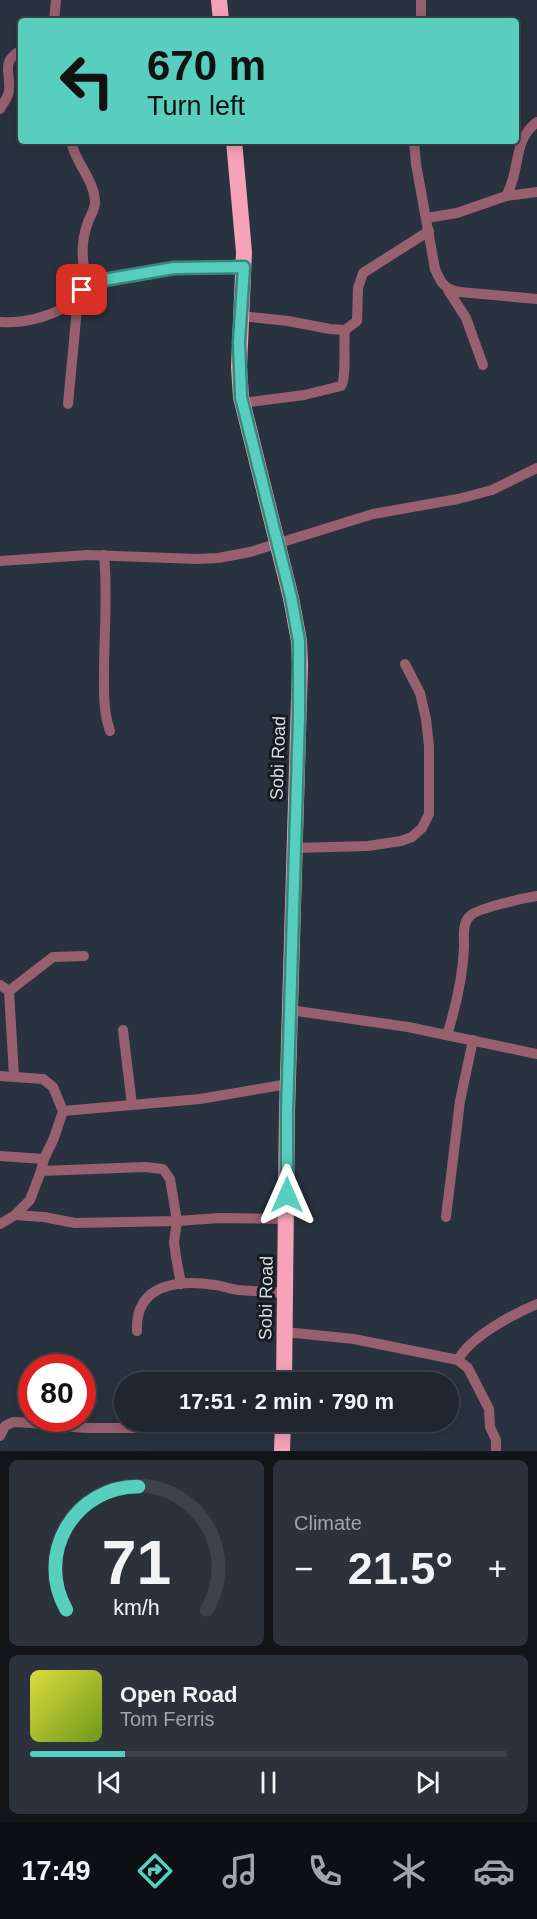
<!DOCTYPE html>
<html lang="en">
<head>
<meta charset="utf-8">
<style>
  :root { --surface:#1f262f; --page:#2c323b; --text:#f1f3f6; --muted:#a1a5aa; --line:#3c434b; --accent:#58cebf }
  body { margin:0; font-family:Arial,sans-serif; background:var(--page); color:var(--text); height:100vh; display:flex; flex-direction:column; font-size:22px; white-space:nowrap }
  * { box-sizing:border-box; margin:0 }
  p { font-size:20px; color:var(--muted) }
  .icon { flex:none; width:33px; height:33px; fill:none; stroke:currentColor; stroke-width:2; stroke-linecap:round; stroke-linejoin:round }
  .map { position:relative; height:1451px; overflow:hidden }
  .details { display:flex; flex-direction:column; gap:9px; padding:9px; background:#11151a; flex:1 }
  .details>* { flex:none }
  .hud { position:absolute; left:18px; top:18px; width:501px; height:126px; border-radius:6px; box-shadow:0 3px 15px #0003,0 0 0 2px var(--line); background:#58cebf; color:#111; overflow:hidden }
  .speed { position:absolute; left:18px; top:1354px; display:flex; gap:12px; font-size:30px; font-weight:700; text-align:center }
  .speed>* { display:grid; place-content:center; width:78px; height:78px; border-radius:50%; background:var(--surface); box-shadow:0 3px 15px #0003,0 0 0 2px var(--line); line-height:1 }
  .speed .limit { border:9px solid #d22; background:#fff; color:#111 }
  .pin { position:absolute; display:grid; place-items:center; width:51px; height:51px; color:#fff; margin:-26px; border-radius:12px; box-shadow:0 3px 9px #0006 }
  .me { position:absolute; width:66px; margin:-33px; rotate:0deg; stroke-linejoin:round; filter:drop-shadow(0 0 4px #0008) }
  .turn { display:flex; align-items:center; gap:21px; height:126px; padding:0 30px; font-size:27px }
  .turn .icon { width:78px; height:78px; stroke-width:2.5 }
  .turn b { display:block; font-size:42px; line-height:51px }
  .big { font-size:45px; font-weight:700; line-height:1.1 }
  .details .card { flex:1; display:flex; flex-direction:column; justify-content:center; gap:9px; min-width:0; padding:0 21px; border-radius:9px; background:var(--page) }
  .details .dial { align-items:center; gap:0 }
  .dial svg { height:156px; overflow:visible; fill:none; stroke:var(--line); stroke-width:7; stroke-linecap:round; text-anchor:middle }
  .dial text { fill:var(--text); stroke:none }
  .song { display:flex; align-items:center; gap:18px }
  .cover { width:72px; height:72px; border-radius:9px; background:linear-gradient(135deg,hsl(60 70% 55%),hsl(80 70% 35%)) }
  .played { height:6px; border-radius:3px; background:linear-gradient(90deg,var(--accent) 20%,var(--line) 20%) }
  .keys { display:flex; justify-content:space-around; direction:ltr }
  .heat { display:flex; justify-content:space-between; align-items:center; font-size:33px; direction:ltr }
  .details .tiles { flex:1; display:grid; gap:9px; grid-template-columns:1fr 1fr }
  .card:last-child { grid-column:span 2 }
  .trip { position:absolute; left:114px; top:1372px; width:345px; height:60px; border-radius:30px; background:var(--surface); box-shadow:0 3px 15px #0003,0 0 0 2px var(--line); font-weight:700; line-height:60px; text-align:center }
  .menu { display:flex; height:96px; justify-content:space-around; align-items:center; background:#0c0f13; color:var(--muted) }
  .menu .icon { width:42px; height:42px }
  .menu .on { color:var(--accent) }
  .menu b { font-size:27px; color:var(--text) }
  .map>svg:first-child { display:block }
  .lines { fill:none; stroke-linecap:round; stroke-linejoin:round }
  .minor { stroke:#98606e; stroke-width:10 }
  .trunk { stroke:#f6a2b8; stroke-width:16 }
  .route-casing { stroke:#39867c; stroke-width:15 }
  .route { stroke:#58cebf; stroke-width:10 }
  .labels { text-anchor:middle; stroke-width:6; stroke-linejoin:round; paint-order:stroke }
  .street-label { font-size:18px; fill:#d5dce4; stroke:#161b20 }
</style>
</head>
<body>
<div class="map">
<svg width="537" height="1451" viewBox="0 0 537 1451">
  <rect width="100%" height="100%" fill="#29333f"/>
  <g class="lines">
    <g class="minor">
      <polyline points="54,21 56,0"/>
      <polyline points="421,21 421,0"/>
      <path d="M 0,109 C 3,103 8,98 9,91 C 11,71 0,63 21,50"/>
      <path d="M 414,141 L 416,164 L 435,269 C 441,283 444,289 460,292 L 537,299"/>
      <path d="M 72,145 C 77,164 93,179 95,200 C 96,208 91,214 88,222 C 80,244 81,264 89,285"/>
      <polyline points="506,196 537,192"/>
      <path d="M 427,218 L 457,213 L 506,196 C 521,171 512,140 537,122"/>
      <polyline points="448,290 466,318 483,365"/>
      <polyline points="241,316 288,321 330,329 345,330"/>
      <path d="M 0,322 C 25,324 59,315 78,298"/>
      <path d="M 242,403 L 304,395 L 341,386 C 347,378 343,343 345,330 L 357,321 L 358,288 L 363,273 L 429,231"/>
      <path d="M 68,404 L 78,298 C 94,264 210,270 244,267"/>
      <path d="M 104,555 C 108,594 104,633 104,671 C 104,692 103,711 110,731"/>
      <polyline points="0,561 88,555 197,559 218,558 250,552 373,514 458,499 492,490 537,468"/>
      <polyline points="295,848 368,846 401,841 412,837 422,828 429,814 429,746 426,719 420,693 405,664"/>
      <polyline points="0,985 9,991 14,1076"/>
      <polyline points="9,991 53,957 84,956"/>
      <polyline points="290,1010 408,1027 537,1054"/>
      <polyline points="123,1030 132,1105"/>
      <path d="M 447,1035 C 456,1006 463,978 464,947 C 464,938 462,923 470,916 C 477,908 525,898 537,896"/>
      <polyline points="0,1076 43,1079 53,1087 63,1111 54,1138 44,1159 41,1171 30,1200 15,1215 0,1224"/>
      <polyline points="63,1111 200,1099 288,1084"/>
      <polyline points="0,1156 44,1159"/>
      <polyline points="41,1171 145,1167 163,1169 170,1179 177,1221 174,1242 176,1257 181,1284"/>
      <polyline points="15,1215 44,1217 75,1223 177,1221 220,1218 286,1219"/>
      <polyline points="446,1217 460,1101 473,1040"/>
      <path d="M 137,1331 C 135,1284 178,1279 215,1285 C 223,1286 230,1289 238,1290 C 254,1291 269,1292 285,1293"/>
      <polyline points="285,1332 354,1339 458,1360 468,1368 489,1409 490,1427 496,1440 496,1451"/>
      <path d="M 458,1360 C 470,1337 513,1314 537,1304"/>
      <path d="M 0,1436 L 5,1426 L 13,1422 C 41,1423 68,1428 95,1428 C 158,1429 220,1424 283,1425"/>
    </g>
    <g class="trunk">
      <polyline points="219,0 221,21"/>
      <polyline points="234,141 244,252 239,367 241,397 291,598 299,641 300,665 287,1112 284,1383"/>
      <polyline points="282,1451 283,1422"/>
    </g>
  </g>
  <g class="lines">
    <defs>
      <polyline id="route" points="82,290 89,285 104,280 174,268 244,267 239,342 241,397 291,597 299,641 299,716 287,1112 287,1195"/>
    </defs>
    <use href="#route" class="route-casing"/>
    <use href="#route" class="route"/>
  </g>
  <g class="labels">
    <g class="street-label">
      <text transform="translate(278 758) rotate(-88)" y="6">Sobi Road</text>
      <text transform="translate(266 1298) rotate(-89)" y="6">Sobi Road</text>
    </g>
  </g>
</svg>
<div class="speed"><div class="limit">80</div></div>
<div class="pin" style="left:82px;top:290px;background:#d93025"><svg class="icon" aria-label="arrive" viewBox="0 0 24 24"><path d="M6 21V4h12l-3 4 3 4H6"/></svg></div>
<svg class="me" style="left:287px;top:1195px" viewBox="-20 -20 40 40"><path d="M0-17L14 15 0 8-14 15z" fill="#58cebf" stroke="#fff" stroke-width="4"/></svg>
<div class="trip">17:51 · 2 min · 790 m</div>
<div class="hud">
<div class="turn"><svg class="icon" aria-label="left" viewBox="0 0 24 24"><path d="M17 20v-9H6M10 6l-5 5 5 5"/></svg><div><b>670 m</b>Turn left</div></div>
</div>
</div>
<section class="details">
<div class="tiles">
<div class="card dial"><svg viewBox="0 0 100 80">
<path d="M14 69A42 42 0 1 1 86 69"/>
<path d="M14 69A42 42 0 0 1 51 6" stroke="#58cebf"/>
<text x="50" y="56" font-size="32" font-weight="700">71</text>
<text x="50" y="72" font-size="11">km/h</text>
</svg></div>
<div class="card"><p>Climate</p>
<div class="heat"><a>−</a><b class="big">21.5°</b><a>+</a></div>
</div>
<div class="card">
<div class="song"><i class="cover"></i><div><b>Open Road</b><p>Tom Ferris</p></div></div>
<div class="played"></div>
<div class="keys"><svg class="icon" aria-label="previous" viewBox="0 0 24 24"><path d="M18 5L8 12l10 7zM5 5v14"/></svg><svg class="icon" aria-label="pause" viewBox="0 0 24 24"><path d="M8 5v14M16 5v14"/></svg><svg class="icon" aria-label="next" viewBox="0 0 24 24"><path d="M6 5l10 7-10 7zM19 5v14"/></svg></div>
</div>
</div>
</section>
<nav class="menu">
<b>17:49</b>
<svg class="icon on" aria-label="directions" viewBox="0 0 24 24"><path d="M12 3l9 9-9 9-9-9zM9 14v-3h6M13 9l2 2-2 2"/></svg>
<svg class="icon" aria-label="music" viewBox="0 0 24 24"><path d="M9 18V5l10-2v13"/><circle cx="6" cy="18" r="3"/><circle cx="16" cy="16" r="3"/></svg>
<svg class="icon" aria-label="phone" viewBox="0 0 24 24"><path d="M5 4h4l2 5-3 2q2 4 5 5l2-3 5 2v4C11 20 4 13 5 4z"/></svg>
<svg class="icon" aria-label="climate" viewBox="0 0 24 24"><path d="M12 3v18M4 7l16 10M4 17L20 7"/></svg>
<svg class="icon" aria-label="car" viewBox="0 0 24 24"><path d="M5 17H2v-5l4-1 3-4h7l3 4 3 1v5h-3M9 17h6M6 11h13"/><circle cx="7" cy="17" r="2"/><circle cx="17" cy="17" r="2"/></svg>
</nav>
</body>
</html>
